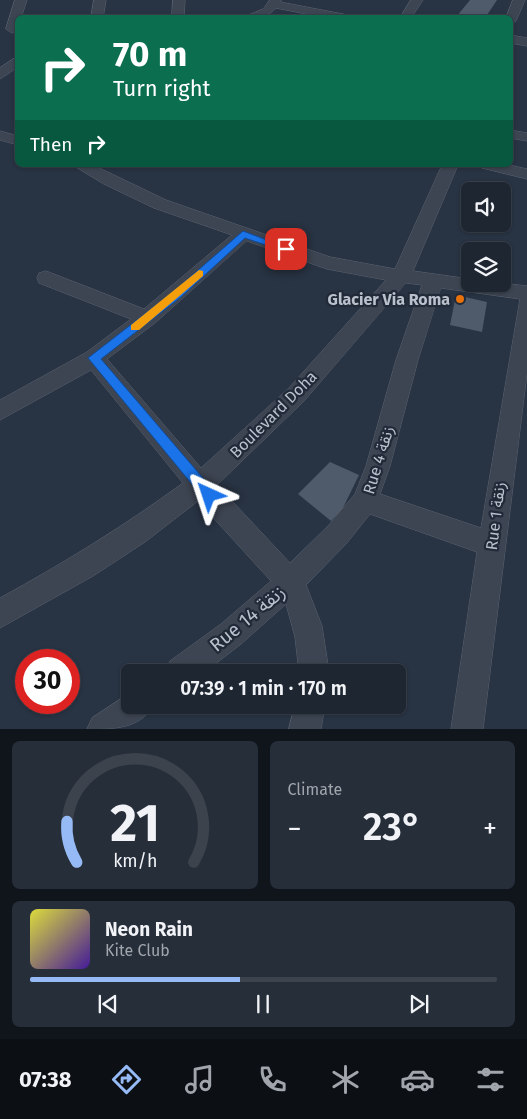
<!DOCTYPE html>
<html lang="en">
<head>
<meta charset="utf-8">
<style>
  :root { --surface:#1e2632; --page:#262e3a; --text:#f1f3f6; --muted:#a1a5ac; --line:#3c434d; --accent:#96baf5 }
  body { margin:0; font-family:"Fira Sans","Noto Sans Arabic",sans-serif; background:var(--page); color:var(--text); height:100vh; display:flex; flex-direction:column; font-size:19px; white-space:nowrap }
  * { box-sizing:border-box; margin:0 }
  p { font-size:16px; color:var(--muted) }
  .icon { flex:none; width:28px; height:28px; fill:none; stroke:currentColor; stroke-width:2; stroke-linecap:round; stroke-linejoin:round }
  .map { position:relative; height:729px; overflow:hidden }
  .drawer { display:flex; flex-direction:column; gap:12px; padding:12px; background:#10151c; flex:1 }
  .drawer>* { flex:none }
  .hud { position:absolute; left:15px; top:15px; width:498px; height:152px; border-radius:8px; box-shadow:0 1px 4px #0004,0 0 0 1px var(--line); background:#0b6e4f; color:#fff; overflow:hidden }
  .buttons { position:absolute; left:461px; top:182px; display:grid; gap:10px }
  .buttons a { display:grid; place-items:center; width:50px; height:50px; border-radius:8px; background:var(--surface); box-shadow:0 1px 4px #0004,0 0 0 1px var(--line); font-size:25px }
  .speed { position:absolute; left:15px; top:649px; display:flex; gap:10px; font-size:25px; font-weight:700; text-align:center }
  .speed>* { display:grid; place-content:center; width:65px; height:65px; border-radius:50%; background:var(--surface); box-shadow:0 1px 4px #0004,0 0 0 1px var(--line); line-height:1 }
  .speed .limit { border:8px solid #d22; background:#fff; color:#111 }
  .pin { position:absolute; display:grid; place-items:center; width:42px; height:42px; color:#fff; margin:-21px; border-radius:10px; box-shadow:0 2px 8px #0006 }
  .me { position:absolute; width:55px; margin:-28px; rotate:318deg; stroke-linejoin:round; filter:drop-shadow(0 0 4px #0008) }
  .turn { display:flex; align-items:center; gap:18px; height:105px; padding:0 15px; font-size:22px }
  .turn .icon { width:65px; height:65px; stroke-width:2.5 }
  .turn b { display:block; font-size:35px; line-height:42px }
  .then { display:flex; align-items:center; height:48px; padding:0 15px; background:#0003; gap:10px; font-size:19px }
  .big { font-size:38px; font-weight:600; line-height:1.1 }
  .drawer .tile { flex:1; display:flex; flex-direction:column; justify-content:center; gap:8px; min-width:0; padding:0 18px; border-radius:8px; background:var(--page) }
  .drawer .dial { align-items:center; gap:0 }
  .dial svg { height:130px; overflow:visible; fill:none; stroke:var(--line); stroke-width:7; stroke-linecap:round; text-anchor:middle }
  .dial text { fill:var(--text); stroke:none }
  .song { display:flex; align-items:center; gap:15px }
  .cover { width:60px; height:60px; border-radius:8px; background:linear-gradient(135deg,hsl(60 70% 55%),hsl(260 70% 35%)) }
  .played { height:5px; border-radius:2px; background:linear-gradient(90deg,var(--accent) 45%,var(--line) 45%) }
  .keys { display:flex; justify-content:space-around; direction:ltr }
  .heat { display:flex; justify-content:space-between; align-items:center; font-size:28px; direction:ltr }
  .drawer .tiles { flex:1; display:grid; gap:12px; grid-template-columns:1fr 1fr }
  .tile:last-child { grid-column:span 2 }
  .trip { position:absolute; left:121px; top:664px; width:285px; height:50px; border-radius:8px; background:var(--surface); box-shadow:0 1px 4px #0004,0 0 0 1px var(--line); font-weight:600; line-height:50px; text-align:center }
  .tabs { display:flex; height:80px; justify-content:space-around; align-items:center; background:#0c0f14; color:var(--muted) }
  .tabs .icon { width:35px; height:35px }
  .tabs .on { color:var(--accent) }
  .tabs b { font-size:22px; color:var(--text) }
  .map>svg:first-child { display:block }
  .building { fill:#4f5a6b }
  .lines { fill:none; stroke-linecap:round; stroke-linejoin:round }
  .minor-casing { stroke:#5b6370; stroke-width:1 }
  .minor { fill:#3d4552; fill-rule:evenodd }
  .route { fill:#1a73e8; stroke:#114b97 }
  .slow { fill:#f59e0b }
  .food-dot { fill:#e8710a; stroke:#212a38; stroke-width:2 }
  .labels { text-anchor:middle; stroke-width:4.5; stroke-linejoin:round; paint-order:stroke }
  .poi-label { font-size:16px; font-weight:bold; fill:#bac1cc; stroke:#212a38; text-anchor:end }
  .street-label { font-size:16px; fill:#bac1cc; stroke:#212a38 }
  .near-street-label { font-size:19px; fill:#bac1cc; stroke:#212a38 }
</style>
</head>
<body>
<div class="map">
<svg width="527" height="729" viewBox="0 0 527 729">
  <rect width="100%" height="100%" fill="#283343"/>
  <g class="building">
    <polygon points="470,0 497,0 485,18 457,16"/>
    <polygon points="456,295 487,302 482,332 450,325"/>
    <polygon points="330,462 359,475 342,510 331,521 298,494"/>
  </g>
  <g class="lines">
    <defs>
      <g id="minor">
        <polygon points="15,0 27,0 21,18 18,18 18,30 12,33 6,29"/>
        <polygon points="94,0 106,0 103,18 91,18"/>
        <polygon points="173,0 185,0 184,18 172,18"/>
        <path d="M 270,0 L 282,0 L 280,2 L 348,15 L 353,18 L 327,18 L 276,8 C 267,19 254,18 241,18 L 263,9 Z"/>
        <polygon points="411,0 423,0 411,18 400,18"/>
        <polygon points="513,0 525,0 516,21 510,24 510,18 506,18"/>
        <polygon points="510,35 527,38 527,46 510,43"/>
        <polygon points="18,56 18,67 0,79 0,68"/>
        <polygon points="510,130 527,133 527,141 510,138"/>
        <polygon points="0,131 18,136 18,145 0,140"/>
        <path d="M 73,165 L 93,165 L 166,200 L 330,257 L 395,269 L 442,165 L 458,165 L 413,271 L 470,279 L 470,284 L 502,283 L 527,286 L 527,373 L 483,729 L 451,729 L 477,552 L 370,514 L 346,544 L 306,585 L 322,626 L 329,672 L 299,672 L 295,637 L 286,604 L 241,644 L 205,672 L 166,672 L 170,661 L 221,624 L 271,581 L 198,501 L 145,542 L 93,576 L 0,628 L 0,598 C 64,563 124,526 183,483 L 91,370 L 0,420 L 0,400 L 87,352 L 131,319 L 39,283 L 37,278 L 39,273 L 46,271 L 144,309 L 232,235 L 154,208 L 104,184 ZM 247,241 L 327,269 L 386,280 L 288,389 L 201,468 L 107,359 L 155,323 ZM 406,283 L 422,285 L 396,360 L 366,466 L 355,494 L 328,526 L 290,563 L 217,485 L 304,401 ZM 441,288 L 520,299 L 481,528 L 380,494 L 390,466 L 418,360 Z"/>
        <polygon points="480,165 509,165 527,169 527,179 482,168"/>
        <path d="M 130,693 L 130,705 L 153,705 C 141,729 114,729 87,729 L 92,718 Z"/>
        <polygon points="295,705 325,705 321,729 289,729"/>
      </g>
    </defs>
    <use href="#minor" class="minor-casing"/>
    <use href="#minor" class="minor"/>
  </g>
  <polygon class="route" points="243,231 291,249 286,252 245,238 181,297 101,359 214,491 216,495 214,500 209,501 205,500 88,358 173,292"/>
  <polygon class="slow" points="199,270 203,271 203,276 139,330 131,330 131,325"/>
  <circle class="food-dot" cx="460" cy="299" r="5"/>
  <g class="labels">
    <g class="poi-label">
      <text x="450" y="305">Glacier Via Roma</text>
    </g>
    <g class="street-label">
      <text transform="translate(273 414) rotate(-45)" y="6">Boulevard Doha</text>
      <text transform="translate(378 460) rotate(-73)" y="6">Rue 4 زنقة</text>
      <text transform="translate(495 516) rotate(-83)" y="6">Rue 1 زنقة</text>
    </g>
    <g class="near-street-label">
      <text transform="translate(247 618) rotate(-40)" y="7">Rue 14 زنقة</text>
    </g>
  </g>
</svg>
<div class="buttons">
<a><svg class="icon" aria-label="sound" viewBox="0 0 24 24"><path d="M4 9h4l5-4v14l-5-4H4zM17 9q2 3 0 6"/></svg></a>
<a><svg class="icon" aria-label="layers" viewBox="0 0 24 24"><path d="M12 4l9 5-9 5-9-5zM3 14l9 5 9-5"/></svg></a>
</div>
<div class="speed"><div class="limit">30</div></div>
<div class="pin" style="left:286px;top:249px;background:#d93025"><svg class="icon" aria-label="arrive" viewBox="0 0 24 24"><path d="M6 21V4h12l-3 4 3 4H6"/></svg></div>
<svg class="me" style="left:209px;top:495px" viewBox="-20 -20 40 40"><path d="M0-17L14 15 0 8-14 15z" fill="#1a73e8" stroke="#fff" stroke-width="4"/></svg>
<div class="trip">07:39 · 1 min · 170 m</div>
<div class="hud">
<div class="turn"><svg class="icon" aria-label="right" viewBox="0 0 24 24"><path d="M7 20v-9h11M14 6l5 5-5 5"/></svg><div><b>70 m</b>Turn right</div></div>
<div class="then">Then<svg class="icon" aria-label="right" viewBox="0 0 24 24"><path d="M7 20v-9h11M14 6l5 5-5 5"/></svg></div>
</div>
</div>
<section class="drawer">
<div class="tiles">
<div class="tile dial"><svg viewBox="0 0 100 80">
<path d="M14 69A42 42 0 1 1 86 69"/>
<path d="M14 69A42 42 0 0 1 8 44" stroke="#96baf5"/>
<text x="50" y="56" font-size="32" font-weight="700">21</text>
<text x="50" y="72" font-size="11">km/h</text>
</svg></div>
<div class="tile"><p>Climate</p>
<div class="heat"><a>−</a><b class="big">23°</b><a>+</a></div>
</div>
<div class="tile">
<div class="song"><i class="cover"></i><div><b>Neon Rain</b><p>Kite Club</p></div></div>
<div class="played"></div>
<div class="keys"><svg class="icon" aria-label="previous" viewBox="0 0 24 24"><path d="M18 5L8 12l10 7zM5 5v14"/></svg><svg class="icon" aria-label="pause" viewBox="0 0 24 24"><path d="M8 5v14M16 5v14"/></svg><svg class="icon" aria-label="next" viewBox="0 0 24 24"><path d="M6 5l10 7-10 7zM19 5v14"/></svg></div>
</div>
</div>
</section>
<nav class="tabs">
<b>07:38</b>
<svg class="icon on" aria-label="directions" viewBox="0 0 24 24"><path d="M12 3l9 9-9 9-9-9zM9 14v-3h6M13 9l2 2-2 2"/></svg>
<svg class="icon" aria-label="music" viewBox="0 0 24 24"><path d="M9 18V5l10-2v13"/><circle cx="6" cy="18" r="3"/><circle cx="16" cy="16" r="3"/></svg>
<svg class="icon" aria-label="phone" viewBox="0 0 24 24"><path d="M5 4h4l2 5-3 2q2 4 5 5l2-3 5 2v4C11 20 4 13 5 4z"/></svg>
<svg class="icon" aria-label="climate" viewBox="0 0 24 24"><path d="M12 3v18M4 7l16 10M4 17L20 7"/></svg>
<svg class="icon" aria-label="car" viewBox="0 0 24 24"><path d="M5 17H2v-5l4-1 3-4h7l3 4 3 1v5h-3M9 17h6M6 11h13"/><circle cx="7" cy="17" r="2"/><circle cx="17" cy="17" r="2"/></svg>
<svg class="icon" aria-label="filters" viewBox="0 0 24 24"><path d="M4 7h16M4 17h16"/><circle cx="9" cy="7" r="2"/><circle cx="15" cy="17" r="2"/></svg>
</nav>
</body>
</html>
